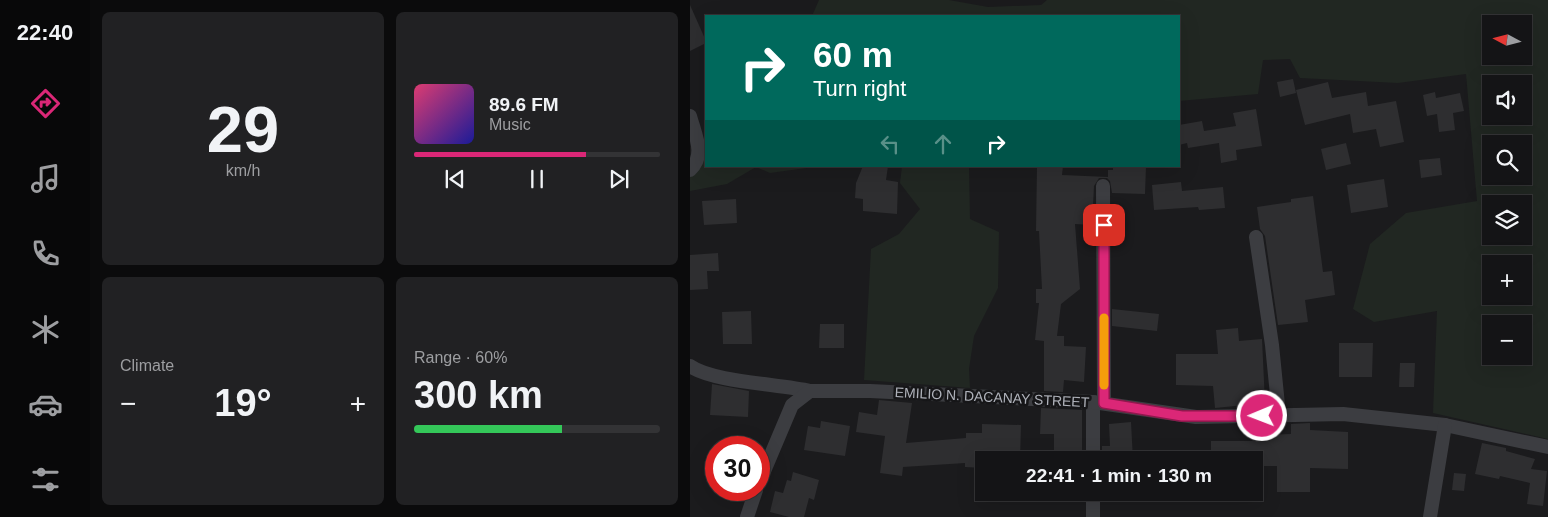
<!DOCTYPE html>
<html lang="en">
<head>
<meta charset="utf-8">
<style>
  :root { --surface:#141416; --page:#212123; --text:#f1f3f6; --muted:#9d9ea1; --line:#333335; --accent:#db2777 }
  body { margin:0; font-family:Helvetica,sans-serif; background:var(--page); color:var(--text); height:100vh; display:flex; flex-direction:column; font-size:19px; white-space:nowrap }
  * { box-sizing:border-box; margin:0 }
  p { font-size:16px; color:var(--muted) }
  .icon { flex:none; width:28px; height:28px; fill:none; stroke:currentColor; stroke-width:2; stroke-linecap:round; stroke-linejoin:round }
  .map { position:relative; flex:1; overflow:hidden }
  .drawer { display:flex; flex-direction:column; gap:12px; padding:12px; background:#0b0b0c; width:600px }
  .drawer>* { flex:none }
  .guide { position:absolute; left:15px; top:15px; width:475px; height:152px; border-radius:0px; box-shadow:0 5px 20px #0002,0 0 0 1px var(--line); background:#00695c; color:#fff; overflow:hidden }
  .needle { width:32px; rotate:277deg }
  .fabs { position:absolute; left:792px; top:15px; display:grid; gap:10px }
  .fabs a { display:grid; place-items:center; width:50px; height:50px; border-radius:0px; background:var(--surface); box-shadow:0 5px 20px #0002,0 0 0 1px var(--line); font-size:25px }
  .speed { position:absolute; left:15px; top:436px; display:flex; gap:10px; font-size:25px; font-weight:700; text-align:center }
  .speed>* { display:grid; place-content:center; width:65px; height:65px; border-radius:50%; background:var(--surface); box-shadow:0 5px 20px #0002,0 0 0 1px var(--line); line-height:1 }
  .speed .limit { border:8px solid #d22; background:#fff; color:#111 }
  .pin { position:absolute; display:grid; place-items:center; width:42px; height:42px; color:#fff; margin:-21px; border-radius:10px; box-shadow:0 2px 8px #0006 }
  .me { position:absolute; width:55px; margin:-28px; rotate:269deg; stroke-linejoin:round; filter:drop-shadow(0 0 4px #0008) }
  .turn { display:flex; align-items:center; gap:18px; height:105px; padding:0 25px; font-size:22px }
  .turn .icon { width:65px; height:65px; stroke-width:2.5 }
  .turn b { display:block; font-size:35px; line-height:42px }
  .lanes { display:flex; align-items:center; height:48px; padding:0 25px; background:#0003; justify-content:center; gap:25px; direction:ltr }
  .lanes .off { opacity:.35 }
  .big { font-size:38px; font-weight:800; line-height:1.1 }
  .drawer .tile { flex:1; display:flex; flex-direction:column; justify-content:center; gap:8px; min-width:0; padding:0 18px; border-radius:8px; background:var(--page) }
  .drawer .dial { align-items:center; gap:0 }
  .dial b { font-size:65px; line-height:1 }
  .song { display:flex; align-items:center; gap:15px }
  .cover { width:60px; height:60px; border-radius:8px; background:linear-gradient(135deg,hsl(340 70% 55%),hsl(240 70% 35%)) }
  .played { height:5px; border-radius:2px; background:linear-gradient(90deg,var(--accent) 70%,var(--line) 70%) }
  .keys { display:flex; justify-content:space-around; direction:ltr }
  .heat { display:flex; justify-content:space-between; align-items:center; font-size:28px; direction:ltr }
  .charge { height:8px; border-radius:4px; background:linear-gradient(90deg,#34c759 60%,var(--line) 0) }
  .drawer .tiles { flex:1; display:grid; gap:12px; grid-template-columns:repeat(2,1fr) }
  .trip { position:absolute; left:285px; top:451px; width:288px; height:50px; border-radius:0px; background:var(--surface); box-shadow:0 5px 20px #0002,0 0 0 1px var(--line); font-weight:800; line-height:50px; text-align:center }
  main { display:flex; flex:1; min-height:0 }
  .menu { display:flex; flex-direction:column; width:90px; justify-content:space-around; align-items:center; background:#080809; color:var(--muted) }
  .menu .icon { width:35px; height:35px }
  .menu .current { color:var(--accent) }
  .menu b { font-size:22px; color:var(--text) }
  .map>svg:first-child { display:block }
  .green { fill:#212722; fill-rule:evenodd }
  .building { fill:#2e2e30 }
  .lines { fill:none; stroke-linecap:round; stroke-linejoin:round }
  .minor { stroke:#3c3d41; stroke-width:14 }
  .route-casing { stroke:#8e194d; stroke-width:12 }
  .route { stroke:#db2777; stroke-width:9 }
  .slow { stroke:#f59e0b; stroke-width:9 }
  .labels { text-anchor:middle; stroke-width:5; stroke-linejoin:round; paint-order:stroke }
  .street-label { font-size:14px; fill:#afb2ba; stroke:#161618 }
</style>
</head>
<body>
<main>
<nav class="menu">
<b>22:40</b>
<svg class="icon current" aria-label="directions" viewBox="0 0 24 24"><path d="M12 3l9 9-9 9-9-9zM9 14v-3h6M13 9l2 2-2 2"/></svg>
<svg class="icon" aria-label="music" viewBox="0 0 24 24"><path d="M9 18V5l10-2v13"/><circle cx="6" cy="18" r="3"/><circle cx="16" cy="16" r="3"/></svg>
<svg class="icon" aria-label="phone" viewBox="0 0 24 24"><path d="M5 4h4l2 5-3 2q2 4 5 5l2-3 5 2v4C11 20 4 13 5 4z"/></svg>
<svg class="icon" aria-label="climate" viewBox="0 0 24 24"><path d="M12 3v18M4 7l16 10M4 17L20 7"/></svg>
<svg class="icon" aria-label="car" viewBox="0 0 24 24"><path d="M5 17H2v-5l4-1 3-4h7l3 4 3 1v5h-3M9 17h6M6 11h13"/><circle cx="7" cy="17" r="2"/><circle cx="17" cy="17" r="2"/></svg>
<svg class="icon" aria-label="filters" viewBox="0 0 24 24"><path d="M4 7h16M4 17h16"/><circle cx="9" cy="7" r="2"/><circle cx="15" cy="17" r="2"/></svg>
</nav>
<section class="drawer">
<div class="tiles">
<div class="tile dial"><b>29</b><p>km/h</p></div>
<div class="tile">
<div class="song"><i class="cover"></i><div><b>89.6 FM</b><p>Music</p></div></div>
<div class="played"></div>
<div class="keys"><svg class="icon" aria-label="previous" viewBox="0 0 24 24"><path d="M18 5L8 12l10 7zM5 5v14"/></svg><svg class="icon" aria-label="pause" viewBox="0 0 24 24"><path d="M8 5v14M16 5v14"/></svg><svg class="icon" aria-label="next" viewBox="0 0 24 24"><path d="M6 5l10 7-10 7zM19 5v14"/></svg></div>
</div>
<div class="tile"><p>Climate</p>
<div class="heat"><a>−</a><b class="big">19°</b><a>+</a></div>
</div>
<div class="tile"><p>Range · 60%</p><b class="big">300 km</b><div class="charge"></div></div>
</div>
</section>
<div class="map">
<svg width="858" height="517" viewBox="0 0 858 517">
  <rect width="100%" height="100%" fill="#1b1b1d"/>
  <g class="green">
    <path d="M 129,0 L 259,0 L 298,7 L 351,5 L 357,0 L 858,0 L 858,439 L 743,413 L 747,311 L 684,322 L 663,309 L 680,244 L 716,213 L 787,201 L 776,74 L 708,83 L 610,78 L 600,59 L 573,60 L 568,94 L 489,101 L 489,16 L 122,16 ZM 801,24 L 834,24 L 834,56 L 801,56 ZM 801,84 L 834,84 L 834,116 L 801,116 ZM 801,144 L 834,144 L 834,176 L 801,176 ZM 801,204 L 834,204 L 834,236 L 801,236 ZM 801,264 L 834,264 L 834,296 L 801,296 ZM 801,324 L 834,324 L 834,356 L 801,356 Z"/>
    <polygon points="16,158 16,166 131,166 80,173 66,167 37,184 0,191 0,173"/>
    <polygon points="212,166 279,167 280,219 309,232 308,288 284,336 279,369 280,388 174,380 181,249 209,234 230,209 210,183"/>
  </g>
  <g class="building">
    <polygon points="0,5 16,41 16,43 0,51"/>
    <polygon points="603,79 606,93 590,97 587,82"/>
    <polygon points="638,82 642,98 676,92 678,106 706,101 714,142 690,147 686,129 663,133 660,114 615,125 606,90"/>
    <polygon points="745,92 746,98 770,93 774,111 763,113 765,130 749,132 747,114 737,116 733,95"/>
    <polygon points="566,109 572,146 546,150 547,160 531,163 529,143 498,148 497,143 489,145 489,125 512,121 514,131 546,126 543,113"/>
    <polygon points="656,143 661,164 636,170 631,149"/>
    <polygon points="750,158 752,175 731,178 729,160"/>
    <polygon points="173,166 198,166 196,180 208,182 207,214 173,211 173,199 165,198 166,183"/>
    <polygon points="347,166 373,166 372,175 418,177 418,170 423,170 423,166 456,166 455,194 422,193 420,181 417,178 409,178 404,186 402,225 385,224 390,289 371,304 367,336 374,336 374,346 396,347 394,382 374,380 373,392 354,391 354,341 345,340 349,303 346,303 346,289 352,289 349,231 346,231"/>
    <polygon points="694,179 698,207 661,213 657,185"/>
    <polygon points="491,182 492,191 533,187 535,208 509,210 508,207 464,210 462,185"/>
    <polygon points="623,196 633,272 642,271 645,295 615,300 618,322 588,325 575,236 570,229 567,207 601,202 601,199"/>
    <polygon points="46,199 47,223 14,225 12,201"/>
    <polygon points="28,253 29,271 17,271 18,289 0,290 0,255"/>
    <polygon points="422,309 469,314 467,331 422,326"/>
    <polygon points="61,311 62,344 33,344 32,312"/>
    <polygon points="130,324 154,324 154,348 129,348"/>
    <polygon points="548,328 549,341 572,339 575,403 525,408 523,386 486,385 486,354 528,354 526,330"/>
    <polygon points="649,343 683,343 682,377 649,377"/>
    <polygon points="710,363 725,363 724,387 709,387"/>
    <polygon points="22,384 59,391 58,417 20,415"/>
    <polygon points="189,400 222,403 216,443 276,438 276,433 292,433 292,424 331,425 330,460 294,460 294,468 275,467 275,463 213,467 212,476 190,473 195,436 166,432 169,412 187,415"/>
    <polygon points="351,408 392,410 392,457 364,456 364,434 350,434"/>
    <polygon points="131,421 160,426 155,456 114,450 118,426 130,428"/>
    <polygon points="441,422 443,460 412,460 412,446 420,446 419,424"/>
    <polygon points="620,423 620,430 658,432 658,469 620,468 620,492 587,492 587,466 568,466 568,460 521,460 521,441 568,441 568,435 601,434 601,424"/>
    <polygon points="792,443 816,448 816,451 845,459 841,469 857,471 853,506 837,504 840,483 810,476 809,479 785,474"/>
    <polygon points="103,472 129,480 124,500 119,498 114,517 99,517 80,512 85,491 93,493 97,480 101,481"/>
    <polygon points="764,473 776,474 774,491 762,490"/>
  </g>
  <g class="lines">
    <g class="minor">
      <path d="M 0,116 C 5,135 16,155 0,170"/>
      <polyline points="413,186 414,403"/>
      <polyline points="566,237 582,345 589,415"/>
      <path d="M 0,366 C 22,382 90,384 120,391"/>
      <polyline points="403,402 403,460"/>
      <polyline points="69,483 102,405 120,391 180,391 403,402 506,417 653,414 755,425 858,447"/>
      <polyline points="403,492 403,517"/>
      <polyline points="57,517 66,490"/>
      <polyline points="740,517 755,425"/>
    </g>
  </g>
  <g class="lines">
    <defs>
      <polyline id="route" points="414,225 414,403 492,416 572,416"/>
    </defs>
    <use href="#route" class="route-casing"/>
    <use href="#route" class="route"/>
    <polyline class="slow" points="414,318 414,385"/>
  </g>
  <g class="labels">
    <g class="street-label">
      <text transform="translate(302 397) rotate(3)" y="5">EMILIO N. DACANAY STREET</text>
    </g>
  </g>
</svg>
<div class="fabs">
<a><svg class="needle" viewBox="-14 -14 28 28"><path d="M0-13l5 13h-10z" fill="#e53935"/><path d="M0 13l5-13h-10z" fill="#9d9ea1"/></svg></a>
<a><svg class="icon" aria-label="sound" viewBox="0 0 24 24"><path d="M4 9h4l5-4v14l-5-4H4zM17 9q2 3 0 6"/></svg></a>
<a><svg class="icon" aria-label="search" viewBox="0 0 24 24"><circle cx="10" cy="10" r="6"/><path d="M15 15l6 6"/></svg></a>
<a><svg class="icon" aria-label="layers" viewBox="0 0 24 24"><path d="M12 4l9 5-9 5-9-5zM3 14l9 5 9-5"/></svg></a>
<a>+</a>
<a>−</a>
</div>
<div class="speed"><div class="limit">30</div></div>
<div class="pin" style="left:414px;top:225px;background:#d93025"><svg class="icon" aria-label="arrive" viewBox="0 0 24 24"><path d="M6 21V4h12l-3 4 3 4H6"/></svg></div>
<svg class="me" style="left:572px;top:416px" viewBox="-20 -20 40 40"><circle r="17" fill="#db2777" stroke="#fff" stroke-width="3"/><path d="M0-11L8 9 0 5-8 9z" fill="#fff"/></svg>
<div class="trip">22:41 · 1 min · 130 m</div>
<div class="guide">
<div class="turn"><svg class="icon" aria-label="right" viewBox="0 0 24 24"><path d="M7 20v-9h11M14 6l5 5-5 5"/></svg><div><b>60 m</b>Turn right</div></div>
<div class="lanes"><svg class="icon off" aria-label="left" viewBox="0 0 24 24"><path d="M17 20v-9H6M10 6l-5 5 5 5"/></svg><svg class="icon off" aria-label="ahead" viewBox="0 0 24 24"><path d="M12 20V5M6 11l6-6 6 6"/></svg><svg class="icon" aria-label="right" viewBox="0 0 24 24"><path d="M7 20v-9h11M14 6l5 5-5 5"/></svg></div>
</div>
</div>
</main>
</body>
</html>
